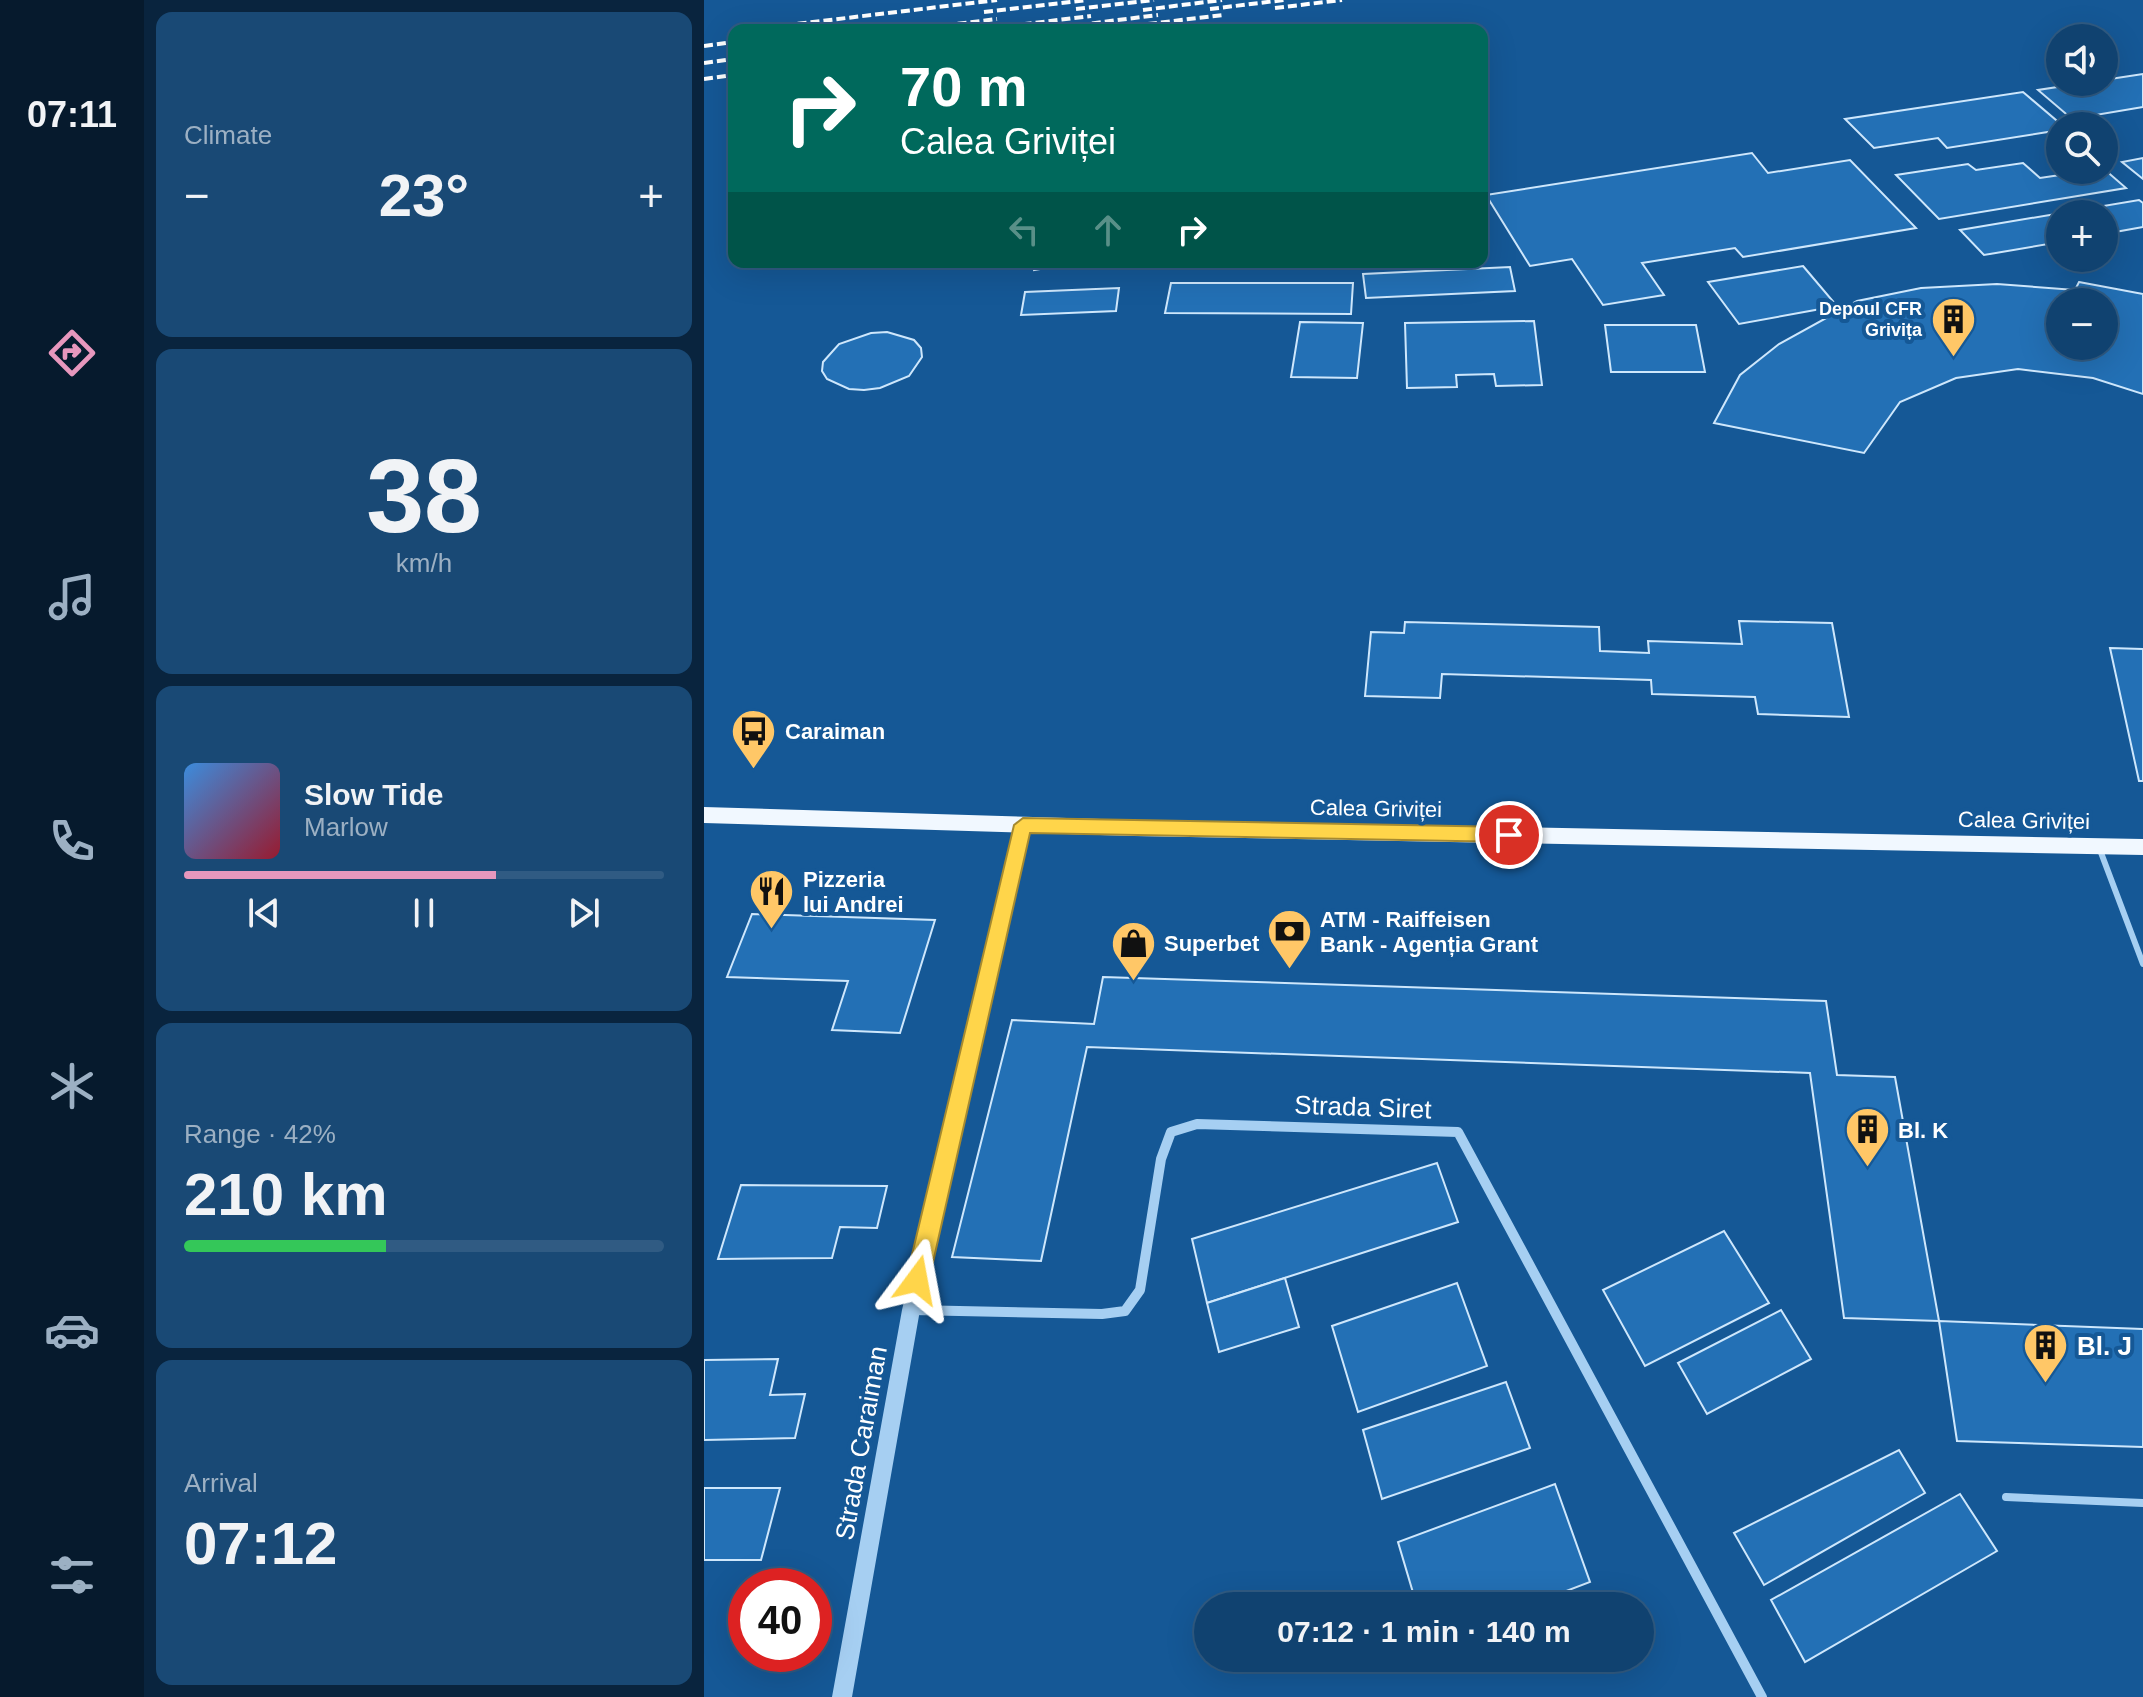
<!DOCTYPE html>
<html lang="en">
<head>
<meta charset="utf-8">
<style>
  :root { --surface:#104270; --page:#194975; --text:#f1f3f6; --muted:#9cb0c3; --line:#305b83; --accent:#e797bd }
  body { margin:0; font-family:Arial,sans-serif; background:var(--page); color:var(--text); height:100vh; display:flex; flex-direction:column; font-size:30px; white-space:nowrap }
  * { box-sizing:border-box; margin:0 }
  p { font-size:26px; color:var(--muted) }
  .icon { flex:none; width:44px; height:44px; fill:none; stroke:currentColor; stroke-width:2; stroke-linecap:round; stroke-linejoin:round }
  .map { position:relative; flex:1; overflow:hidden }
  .panel { display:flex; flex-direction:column; gap:12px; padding:12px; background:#09243e; width:560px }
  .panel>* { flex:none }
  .top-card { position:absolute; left:24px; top:24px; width:760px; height:244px; border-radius:16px; box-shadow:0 8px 32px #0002,0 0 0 2px var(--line); background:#00695c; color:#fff; overflow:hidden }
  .fabs { position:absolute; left:1342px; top:24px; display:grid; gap:16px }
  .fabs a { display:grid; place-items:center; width:72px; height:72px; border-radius:50%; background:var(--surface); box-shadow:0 8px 32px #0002,0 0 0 2px var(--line); font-size:40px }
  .speed { position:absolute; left:24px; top:1568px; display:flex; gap:16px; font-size:40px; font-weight:700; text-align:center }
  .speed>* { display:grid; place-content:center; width:104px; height:104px; border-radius:50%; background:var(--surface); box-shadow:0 8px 32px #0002,0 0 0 2px var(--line); line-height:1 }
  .speed .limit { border:12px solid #d22; background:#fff; color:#111 }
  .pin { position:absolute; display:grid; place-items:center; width:68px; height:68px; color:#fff; margin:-34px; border:4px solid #fff; border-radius:50%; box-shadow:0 2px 8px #0007 }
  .me { position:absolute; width:88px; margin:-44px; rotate:13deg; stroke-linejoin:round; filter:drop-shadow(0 0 6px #0008) }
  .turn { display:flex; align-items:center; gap:28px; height:168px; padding:0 40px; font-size:36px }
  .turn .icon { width:104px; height:104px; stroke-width:2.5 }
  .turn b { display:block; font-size:56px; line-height:68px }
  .lanes { display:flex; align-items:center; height:76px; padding:0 40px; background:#0003; justify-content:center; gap:40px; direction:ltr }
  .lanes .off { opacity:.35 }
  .big { font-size:60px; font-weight:800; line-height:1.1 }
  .panel .tile { flex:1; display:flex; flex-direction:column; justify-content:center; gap:12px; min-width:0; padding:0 28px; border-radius:16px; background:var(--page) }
  .panel .dial { align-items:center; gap:0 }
  .dial b { font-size:104px; line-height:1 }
  .song { display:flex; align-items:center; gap:24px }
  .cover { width:96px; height:96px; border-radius:12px; background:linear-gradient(135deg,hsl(210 70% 55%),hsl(350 70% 35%)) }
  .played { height:8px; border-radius:4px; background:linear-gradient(90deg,var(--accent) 65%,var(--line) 65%) }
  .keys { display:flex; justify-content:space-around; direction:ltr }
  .heat { display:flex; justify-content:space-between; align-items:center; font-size:44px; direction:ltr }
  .charge { height:12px; border-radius:6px; background:linear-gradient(90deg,#34c759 42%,var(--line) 0) }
  .trip { position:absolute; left:490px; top:1592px; width:460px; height:80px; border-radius:40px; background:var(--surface); box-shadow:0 8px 32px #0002,0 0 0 2px var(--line); font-weight:800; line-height:80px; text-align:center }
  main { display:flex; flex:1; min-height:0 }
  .tabs { display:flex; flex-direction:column; width:144px; justify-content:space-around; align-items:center; background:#061a2d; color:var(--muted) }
  .tabs .icon { width:56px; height:56px }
  .tabs .active { color:var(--accent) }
  .tabs b { font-size:36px; color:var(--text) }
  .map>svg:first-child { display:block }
  .building { fill:#2370b5; stroke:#cee7fc; stroke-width:2; fill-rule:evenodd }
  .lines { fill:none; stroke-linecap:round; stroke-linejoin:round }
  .service-far1 { stroke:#a6cff2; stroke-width:6 }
  .service { stroke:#a6cff2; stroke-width:8 }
  .minor { stroke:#a6cff2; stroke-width:10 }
  .tertiary { fill:#a6cff2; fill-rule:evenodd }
  .primary { fill:#f1f8ff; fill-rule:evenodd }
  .rail { stroke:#fff; stroke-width:4; stroke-dasharray:9 4; stroke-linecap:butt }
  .route { fill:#ffd54a; stroke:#a68a30; stroke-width:2 }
  .labels { text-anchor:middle; stroke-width:8; stroke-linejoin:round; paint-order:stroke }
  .far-poi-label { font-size:18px; font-weight:bold; fill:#fff; stroke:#155896; text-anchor:end }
  .poi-label { font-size:22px; font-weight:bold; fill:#fff; stroke:#155896; text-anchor:start }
  .street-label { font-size:22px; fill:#fff; stroke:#155896 }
  .near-street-label { font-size:26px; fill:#fff; stroke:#155896 }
  .near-poi-label { font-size:26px; font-weight:bold; fill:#fff; stroke:#155896; text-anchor:start }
</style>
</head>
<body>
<main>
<nav class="tabs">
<b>07:11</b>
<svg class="icon active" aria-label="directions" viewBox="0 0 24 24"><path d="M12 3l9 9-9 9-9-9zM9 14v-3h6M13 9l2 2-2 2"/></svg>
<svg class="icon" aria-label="music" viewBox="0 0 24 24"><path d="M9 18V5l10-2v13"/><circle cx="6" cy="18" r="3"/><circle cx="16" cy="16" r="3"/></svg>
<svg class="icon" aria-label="phone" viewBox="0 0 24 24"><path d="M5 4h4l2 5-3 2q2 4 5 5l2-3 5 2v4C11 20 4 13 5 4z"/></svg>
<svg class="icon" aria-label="climate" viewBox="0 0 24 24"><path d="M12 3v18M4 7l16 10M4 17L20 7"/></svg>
<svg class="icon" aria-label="car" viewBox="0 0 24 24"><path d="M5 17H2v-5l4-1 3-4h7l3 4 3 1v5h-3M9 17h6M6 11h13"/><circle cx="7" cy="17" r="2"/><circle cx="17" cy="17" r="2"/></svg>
<svg class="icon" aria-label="filters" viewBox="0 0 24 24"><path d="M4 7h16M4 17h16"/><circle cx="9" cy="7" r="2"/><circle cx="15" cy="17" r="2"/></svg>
</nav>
<section class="panel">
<div class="tile"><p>Climate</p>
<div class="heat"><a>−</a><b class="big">23°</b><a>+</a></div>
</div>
<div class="tile dial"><b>38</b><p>km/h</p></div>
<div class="tile">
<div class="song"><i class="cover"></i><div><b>Slow Tide</b><p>Marlow</p></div></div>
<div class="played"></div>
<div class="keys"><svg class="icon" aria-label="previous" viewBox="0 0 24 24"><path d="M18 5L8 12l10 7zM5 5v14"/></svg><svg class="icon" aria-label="pause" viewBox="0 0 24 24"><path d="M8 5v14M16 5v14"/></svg><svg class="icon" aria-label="next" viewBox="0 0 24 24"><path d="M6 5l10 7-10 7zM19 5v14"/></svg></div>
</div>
<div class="tile"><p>Range · 42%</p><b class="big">210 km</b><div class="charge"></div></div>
<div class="tile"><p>Arrival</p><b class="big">07:12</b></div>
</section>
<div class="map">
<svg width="1439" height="1697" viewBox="0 0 1439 1697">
  <rect width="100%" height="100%" fill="#155896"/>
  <g class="building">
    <polygon points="1439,74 1439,107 1368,119 1334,90"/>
    <polygon points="1319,92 1359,126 1356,130 1243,148 1234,138 1170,148 1141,119"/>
    <polygon points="1048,153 1064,173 1146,160 1212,228 1039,257 1031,248 938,263 960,295 899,305 868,259 826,266 782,195"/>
    <polygon points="1439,158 1439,179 1418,162"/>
    <polygon points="1319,163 1336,178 1356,175 1349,168 1356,167 1356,170 1400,169 1422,188 1235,219 1192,175 1264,164 1272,170"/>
    <polygon points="1435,200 1439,203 1439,227 1400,234 1400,214 1356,214 1356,242 1280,255 1256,230"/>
    <polygon points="328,262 376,262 330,270"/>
    <polygon points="1099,266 1133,306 1035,324 1004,282"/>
    <polygon points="806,267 811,291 662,298 659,274"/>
    <path d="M 1375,282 L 1439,294 L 1439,394 L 1389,378 L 1314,369 L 1252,378 L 1196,402 L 1160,453 L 1010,423 L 1036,375 L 1075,344 L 1153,301 L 1217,288 L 1293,284 L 1371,290 ZM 1356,302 L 1400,302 L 1400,346 L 1356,346 Z"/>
    <polygon points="467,283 649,283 647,314 461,313"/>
    <polygon points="415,288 412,311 317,315 321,292"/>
    <polygon points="830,321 838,385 792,386 790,374 752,375 753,387 703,388 701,323"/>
    <polygon points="596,322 659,323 653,378 587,377"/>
    <polygon points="901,325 992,325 1001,372 907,372"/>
    <polygon points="183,332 210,340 217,348 218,357 205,376 176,388 160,390 145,389 123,379 118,371 119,362 135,344 167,333"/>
    <polygon points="1035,621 1128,623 1145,717 1054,714 1051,697 948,694 947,680 738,674 736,698 661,696 667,632 700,633 701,622 895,627 896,651 945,653 944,641 1038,644"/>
    <polygon points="1406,648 1439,649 1439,781 1435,781"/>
    <polygon points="48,914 231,920 196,1033 128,1030 144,981 23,977"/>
    <polygon points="399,977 1122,1001 1133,1075 1191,1077 1235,1321 1140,1318 1106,1073 383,1047 337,1261 248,1257 308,1020 390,1024"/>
    <polygon points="733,1163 754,1222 503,1303 488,1239"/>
    <polygon points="37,1185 183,1186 173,1228 136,1227 128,1258 14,1259"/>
    <polygon points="1020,1231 1065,1303 941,1366 899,1290"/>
    <polygon points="581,1278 595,1327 515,1352 503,1303"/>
    <polygon points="753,1283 783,1366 654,1412 628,1326"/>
    <polygon points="1077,1310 1107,1359 1003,1414 974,1363"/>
    <polygon points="1235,1321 1439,1329 1439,1447 1253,1441"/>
    <polygon points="74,1359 66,1395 101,1394 91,1438 0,1440 0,1360"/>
    <polygon points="802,1382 826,1448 678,1499 659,1430"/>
    <polygon points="1195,1450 1221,1493 1060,1585 1030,1533"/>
    <polygon points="851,1484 886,1582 823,1606 713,1606 694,1542"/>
    <polygon points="0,1488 76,1488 57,1560 0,1560"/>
    <polygon points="1256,1494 1293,1551 1101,1662 1067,1600"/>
  </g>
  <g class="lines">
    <polyline class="service-far1" points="1396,850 1439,964"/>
    <polyline class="service" points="1302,1497 1439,1503"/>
    <polyline class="minor" points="208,1310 398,1314 421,1311 436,1290 457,1159 467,1132 493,1124 754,1132 1058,1697"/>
    <polygon class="tertiary" points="319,820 324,821 326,825 216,1310 148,1697 128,1697 198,1310 312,825 314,821"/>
    <polygon class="primary" points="0,807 430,820 1439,839 1439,855 430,836 0,823"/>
    <g class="rail">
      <polyline points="571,8 638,0"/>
      <polyline points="372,9 450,0"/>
      <polyline points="506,9 580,0"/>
      <polyline points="439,10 518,0"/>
      <polyline points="280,12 383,0"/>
      <polyline points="444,24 519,15"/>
      <polyline points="375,25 454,15"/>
      <polyline points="280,29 387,16"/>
      <polyline points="42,30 293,0"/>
      <polyline points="202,30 293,19"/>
      <polyline points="0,46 30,42"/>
      <polyline points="0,63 30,59"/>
      <polyline points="0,79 30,75"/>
    </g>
  </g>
  <polygon class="route" points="319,818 805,827 814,835 805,842 326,833 225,1280 221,1288 213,1291 205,1288 202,1280 310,825"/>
  <defs>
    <symbol id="building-pin" viewBox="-11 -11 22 30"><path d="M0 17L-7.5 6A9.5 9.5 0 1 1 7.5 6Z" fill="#ffc767" stroke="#155896"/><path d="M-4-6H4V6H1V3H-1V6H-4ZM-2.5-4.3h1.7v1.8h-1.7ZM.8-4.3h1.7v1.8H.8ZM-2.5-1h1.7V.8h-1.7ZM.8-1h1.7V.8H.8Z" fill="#111"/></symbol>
    <symbol id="bus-pin" viewBox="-11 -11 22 30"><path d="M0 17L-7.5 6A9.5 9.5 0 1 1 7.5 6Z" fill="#ffc767" stroke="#155896"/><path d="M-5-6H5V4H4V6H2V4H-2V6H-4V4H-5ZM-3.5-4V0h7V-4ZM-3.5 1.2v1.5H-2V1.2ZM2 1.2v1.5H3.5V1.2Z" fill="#111"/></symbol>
    <symbol id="restaurant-pin" viewBox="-11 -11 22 30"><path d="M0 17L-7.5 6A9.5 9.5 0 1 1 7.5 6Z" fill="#ffc767" stroke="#155896"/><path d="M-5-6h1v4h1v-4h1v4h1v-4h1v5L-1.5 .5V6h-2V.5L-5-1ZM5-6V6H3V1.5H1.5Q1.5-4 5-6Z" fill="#111"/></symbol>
    <symbol id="bank-pin" viewBox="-11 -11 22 30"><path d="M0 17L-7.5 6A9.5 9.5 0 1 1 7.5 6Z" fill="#ffc767" stroke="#155896"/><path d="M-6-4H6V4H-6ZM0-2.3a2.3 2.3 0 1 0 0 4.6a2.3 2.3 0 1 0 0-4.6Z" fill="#111"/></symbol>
    <symbol id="shop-pin" viewBox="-11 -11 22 30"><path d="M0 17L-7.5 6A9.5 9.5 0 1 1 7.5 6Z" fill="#ffc767" stroke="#155896"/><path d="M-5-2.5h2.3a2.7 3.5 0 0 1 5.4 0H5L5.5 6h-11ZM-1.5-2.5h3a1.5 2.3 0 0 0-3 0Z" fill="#111"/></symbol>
  </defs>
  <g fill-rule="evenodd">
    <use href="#building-pin" x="1224" y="294" width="51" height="69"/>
    <use href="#bus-pin" x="24" y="706" width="51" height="69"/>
    <use href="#restaurant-pin" x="42" y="866" width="51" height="69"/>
    <use href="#bank-pin" x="560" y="906" width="51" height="69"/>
    <use href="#shop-pin" x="404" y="918" width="51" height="69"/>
    <use href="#building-pin" x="1138" y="1104" width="51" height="69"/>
    <use href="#building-pin" x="1316" y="1320" width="51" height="69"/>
  </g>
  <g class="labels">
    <g class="far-poi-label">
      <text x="1218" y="315">Depoul CFR<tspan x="1218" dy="21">Grivița</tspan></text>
    </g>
    <g class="poi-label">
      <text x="81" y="739">Caraiman</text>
      <text x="99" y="887">Pizzeria<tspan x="99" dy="25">lui Andrei</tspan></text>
      <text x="616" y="927">ATM - Raiffeisen<tspan x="616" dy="25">Bank - Agenția Grant</tspan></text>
      <text x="460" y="951">Superbet</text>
      <text x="1194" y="1138">Bl. K</text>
    </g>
    <g class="street-label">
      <text transform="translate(672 808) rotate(1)" y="8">Calea Griviței</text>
      <text transform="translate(1320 820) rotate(1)" y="8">Calea Griviței</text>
    </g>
    <g class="near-street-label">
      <text transform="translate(659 1107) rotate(2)" y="9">Strada Siret</text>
      <text transform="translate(157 1443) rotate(-80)" y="9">Strada Caraiman</text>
    </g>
    <g class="near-poi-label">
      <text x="1373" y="1355">Bl. J</text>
    </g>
  </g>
</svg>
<div class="fabs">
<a><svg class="icon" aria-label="sound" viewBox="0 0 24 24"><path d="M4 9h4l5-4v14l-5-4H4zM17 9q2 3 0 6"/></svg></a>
<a><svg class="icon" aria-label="search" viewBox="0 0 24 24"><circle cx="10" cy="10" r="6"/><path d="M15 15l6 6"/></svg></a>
<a>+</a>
<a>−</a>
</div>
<div class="speed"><div class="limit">40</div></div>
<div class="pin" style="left:805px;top:835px;background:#d93025"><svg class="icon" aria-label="arrive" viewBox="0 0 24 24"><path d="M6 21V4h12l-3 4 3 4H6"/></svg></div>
<svg class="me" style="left:213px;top:1280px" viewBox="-20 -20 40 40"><path d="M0-17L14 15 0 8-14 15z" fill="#ffd54a" stroke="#fff" stroke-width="4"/></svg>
<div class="trip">07:12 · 1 min · 140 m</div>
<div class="top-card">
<div class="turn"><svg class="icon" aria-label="right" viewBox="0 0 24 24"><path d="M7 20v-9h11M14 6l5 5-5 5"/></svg><div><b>70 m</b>Calea Griviței</div></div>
<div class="lanes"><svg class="icon off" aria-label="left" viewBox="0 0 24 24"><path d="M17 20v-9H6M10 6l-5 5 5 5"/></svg><svg class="icon off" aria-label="ahead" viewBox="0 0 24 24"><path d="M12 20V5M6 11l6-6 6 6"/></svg><svg class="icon" aria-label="right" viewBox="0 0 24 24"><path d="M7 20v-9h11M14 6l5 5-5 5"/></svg></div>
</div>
</div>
</main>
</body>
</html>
